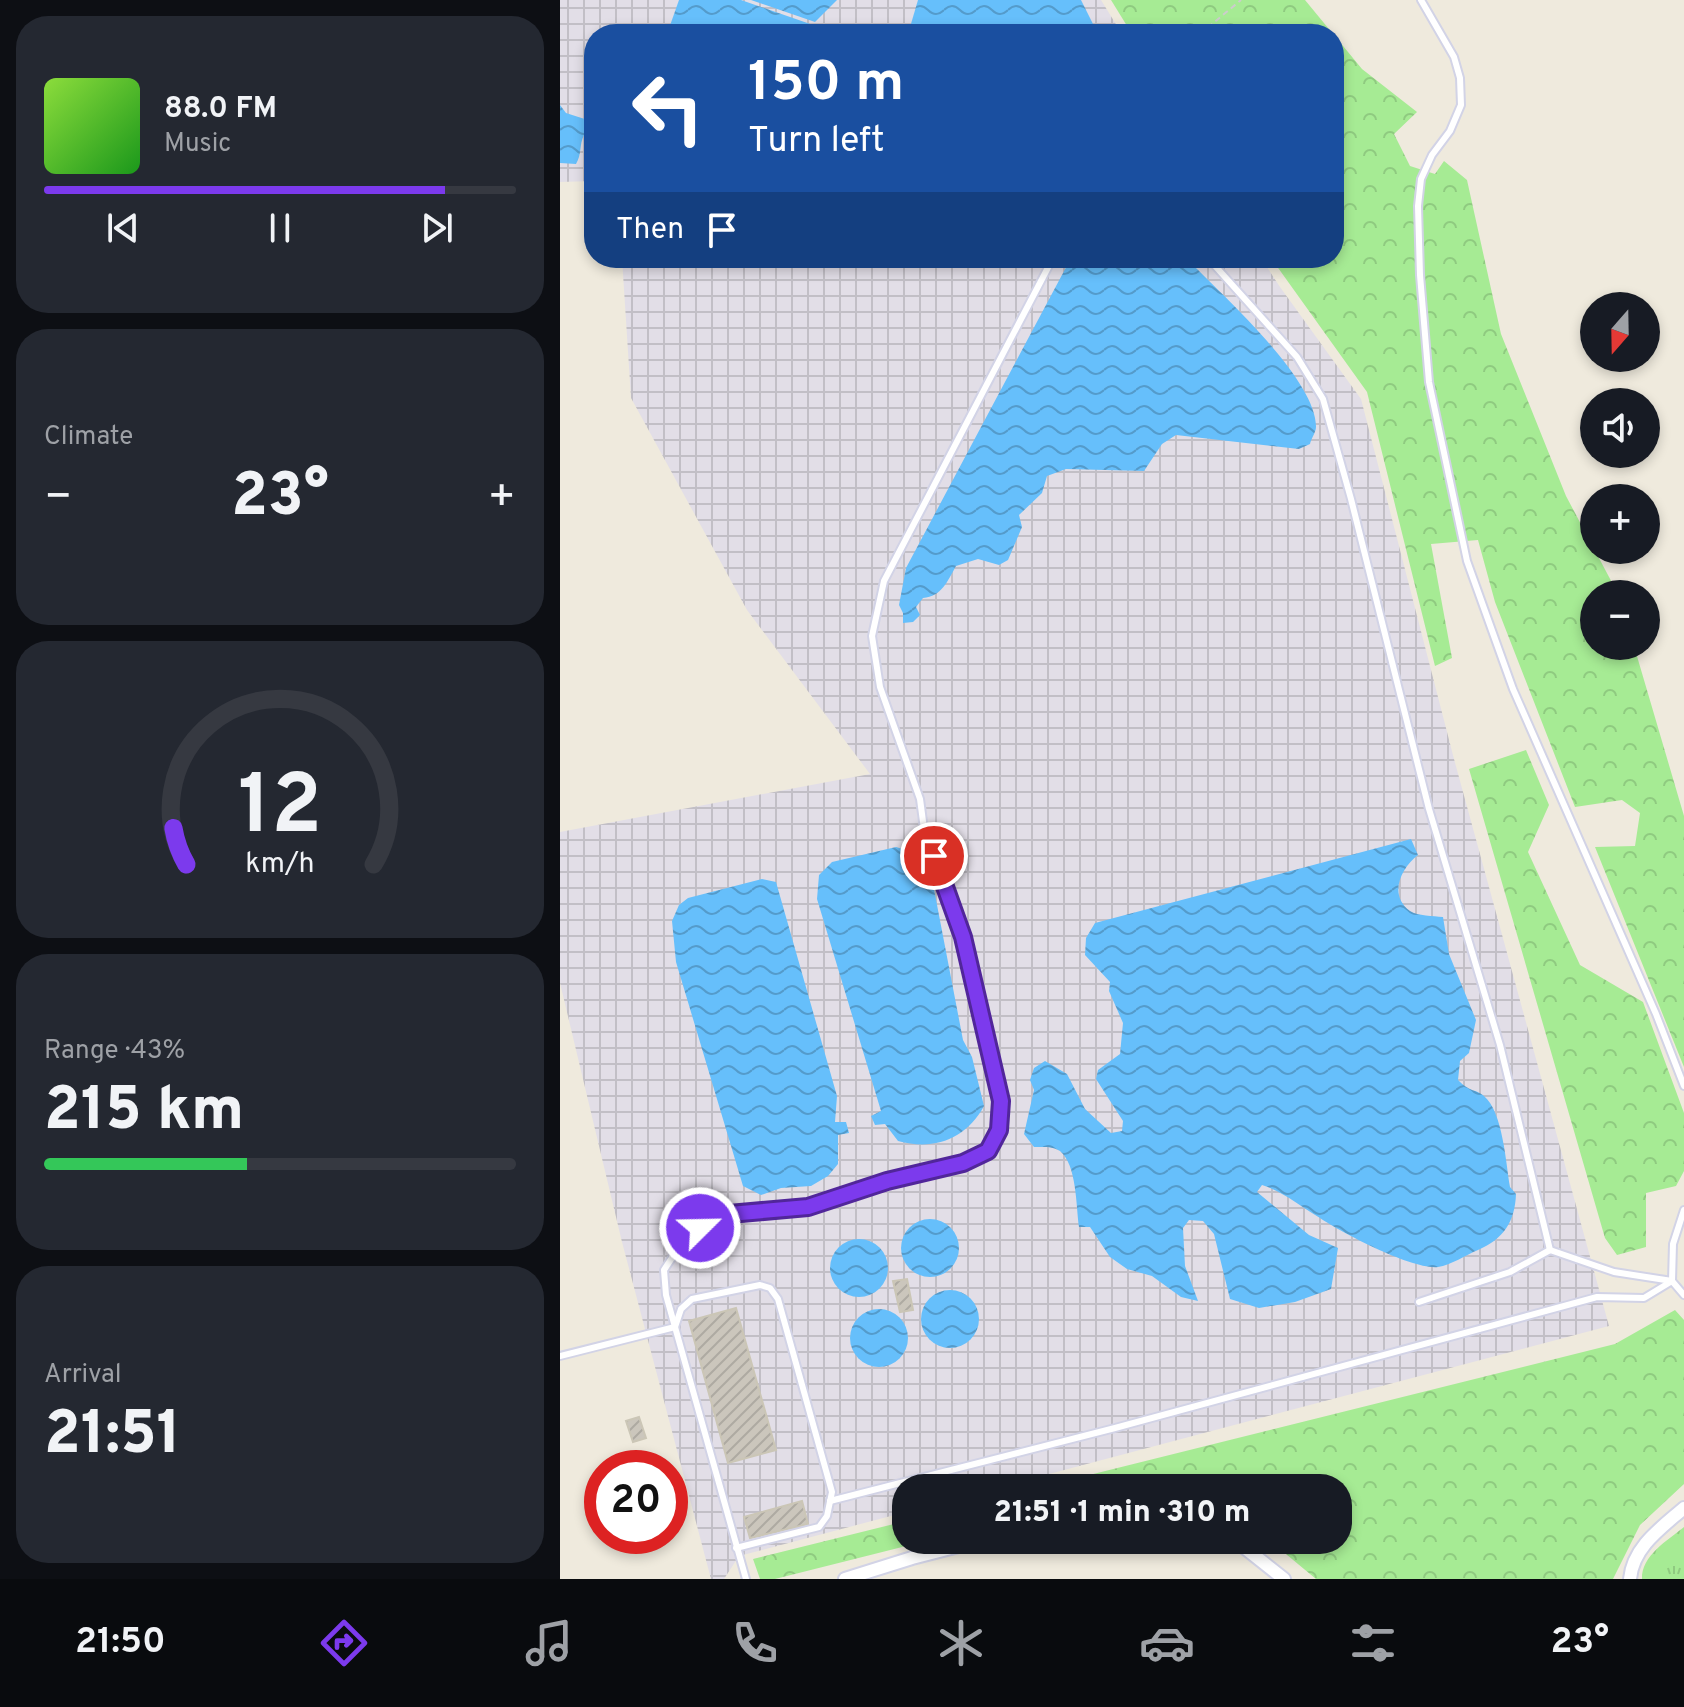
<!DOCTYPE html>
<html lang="en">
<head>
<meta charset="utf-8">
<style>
  :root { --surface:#171b24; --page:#242831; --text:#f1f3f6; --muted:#9ea1a6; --line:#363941; --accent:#7c3aed }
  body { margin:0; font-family:Overpass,sans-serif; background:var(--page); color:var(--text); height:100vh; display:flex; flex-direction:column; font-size:30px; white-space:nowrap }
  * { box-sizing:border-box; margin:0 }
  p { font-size:26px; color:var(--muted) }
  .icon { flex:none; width:44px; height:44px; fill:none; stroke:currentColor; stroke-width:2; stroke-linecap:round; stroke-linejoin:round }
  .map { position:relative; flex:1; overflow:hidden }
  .side { display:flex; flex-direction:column; gap:16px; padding:16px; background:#0d0f14; width:560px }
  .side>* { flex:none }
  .hud { position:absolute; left:24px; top:24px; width:760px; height:244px; border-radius:32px; box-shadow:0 4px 12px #0003; background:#1a4fa0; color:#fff; overflow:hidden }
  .needle { width:52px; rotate:200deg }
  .tools { position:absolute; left:1020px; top:292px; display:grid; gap:16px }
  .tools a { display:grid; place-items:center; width:80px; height:80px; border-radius:50%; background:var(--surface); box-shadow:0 4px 12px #0003; font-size:40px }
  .speed { position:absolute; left:24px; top:1450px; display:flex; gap:16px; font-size:40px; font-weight:700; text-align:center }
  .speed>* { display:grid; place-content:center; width:104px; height:104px; border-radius:50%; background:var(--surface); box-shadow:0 4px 12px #0003; line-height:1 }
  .speed .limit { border:12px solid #d22; background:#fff; color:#111 }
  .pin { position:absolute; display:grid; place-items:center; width:68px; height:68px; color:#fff; margin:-34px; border:4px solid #fff; border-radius:50%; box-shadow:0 2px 8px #0007 }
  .me { position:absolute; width:88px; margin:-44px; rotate:67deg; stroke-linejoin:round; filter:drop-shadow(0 0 6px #0008) }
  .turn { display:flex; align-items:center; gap:28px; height:168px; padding:0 32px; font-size:36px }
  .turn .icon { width:104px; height:104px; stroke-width:2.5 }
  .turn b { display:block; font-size:56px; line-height:68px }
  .then { display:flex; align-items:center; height:76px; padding:0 32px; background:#0003; gap:16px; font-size:30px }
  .big { font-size:60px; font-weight:800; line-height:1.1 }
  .side .tile { flex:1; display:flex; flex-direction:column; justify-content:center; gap:12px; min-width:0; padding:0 28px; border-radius:32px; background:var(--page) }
  .side .dial { align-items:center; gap:0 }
  .dial svg { height:208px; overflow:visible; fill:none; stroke:var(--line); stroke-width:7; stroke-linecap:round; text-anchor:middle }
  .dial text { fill:var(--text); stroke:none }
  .song { display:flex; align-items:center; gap:24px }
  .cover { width:96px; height:96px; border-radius:12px; background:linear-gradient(135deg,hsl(90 70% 55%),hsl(120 70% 35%)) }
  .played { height:8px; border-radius:4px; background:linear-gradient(90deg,var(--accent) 85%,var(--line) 85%) }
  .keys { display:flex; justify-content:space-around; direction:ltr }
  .heat { display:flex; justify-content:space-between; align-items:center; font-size:44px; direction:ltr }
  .charge { height:12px; border-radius:6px; background:linear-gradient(90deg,#34c759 43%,var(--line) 0) }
  .trip { position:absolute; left:332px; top:1474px; width:460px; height:80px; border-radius:32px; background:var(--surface); box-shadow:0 4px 12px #0003; font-weight:800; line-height:80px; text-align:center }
  .tab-bar { display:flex; height:128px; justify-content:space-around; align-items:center; background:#090b0e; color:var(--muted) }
  .tab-bar .icon { width:56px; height:56px }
  .tab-bar .current { color:var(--accent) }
  .tab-bar b { font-size:36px; color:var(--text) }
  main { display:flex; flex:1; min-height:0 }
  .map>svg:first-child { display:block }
  .industrial { fill:url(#industrial-grid) }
  .grass { fill:url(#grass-tufts) }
  .forest { fill:url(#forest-crowns) }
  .water { fill:url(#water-waves) }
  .building { fill:url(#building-hatch); stroke:#cbc6b6; stroke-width:2 }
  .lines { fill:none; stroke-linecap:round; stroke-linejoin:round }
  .lane-casing { stroke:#d2d3e6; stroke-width:10 }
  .street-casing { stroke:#d2d3e6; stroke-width:16 }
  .path { stroke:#ccc; stroke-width:2; stroke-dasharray:6 4; stroke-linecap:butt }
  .lane { stroke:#fff; stroke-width:6 }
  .street { stroke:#fff; stroke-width:12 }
  .route-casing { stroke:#51269a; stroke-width:20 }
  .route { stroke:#7c3aed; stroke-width:14 }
</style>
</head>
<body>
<main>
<section class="side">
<div class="tile">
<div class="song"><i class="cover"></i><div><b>88.0 FM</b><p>Music</p></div></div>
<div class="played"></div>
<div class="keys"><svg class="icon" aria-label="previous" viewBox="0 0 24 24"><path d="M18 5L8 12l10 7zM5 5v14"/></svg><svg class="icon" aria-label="pause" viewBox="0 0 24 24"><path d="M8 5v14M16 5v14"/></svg><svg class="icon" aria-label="next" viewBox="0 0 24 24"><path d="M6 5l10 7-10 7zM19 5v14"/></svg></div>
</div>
<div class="tile"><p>Climate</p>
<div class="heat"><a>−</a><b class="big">23°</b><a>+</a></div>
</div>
<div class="tile dial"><svg viewBox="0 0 100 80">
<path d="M14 69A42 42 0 1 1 86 69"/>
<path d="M14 69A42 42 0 0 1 9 55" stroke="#7c3aed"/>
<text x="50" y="56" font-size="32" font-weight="700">12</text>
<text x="50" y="72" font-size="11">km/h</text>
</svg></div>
<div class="tile"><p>Range · 43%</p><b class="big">215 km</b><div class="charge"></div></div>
<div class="tile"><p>Arrival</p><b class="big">21:51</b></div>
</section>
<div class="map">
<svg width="1124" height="1579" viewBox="0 0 1124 1579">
  <defs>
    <pattern id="industrial-grid" width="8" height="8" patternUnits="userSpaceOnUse" patternTransform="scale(2)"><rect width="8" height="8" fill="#e2dee7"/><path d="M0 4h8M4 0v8" fill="none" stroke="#c2bfc6"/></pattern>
    <pattern id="grass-tufts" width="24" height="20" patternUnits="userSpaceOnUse" patternTransform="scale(2)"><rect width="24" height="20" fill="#a6eb94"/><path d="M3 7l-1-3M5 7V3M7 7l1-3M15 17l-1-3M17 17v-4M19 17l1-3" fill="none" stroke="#8fca80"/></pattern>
    <pattern id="forest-crowns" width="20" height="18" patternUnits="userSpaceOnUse" patternTransform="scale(2)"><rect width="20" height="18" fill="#a6eb94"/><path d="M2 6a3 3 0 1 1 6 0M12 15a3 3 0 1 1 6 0" fill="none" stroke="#8fca80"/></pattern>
    <pattern id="water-waves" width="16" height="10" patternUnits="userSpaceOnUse" patternTransform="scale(2)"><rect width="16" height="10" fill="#66bffb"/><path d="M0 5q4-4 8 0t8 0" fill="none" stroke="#549bcb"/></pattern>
    <pattern id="building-hatch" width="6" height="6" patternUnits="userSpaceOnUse" patternTransform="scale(2)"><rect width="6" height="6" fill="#cbc6bc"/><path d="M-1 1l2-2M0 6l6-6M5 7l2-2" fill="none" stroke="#aeaaa2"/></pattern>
  </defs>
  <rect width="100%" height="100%" fill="#efeadd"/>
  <g class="industrial">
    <polygon points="0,0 541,0 562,34 34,34 34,181 0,182"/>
    <polygon points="62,258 701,258 720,287 801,399 894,759 1049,1326 436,1488 346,1488 346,1512 179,1556 164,1579 151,1579 62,1242 0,983 0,832 310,774 187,610 71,398"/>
  </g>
  <path class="grass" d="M 1124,1527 L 1124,1579 L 1082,1579 C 1081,1556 1108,1540 1124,1527 Z"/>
  <g class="forest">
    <polygon points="551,0 745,0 773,34 572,34"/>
    <polygon points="774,35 802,69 857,112 834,134 850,166 875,174 884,161 907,180 941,334 1006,496 1057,592 1058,594 1034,594 1034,646 1074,646 1124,816 1124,1067 1035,847 1075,846 1080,813 1062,800 1015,807 935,602 918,540 871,544 892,658 875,666 807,392 711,258 774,258"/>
    <polygon points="966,750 989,805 968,852 1020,965 1083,1002 1124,1113 1124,1171 1116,1186 1086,1193 1086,1247 1057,1255 1045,1238 909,769"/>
    <polygon points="1115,1310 1124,1320 1124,1484 1080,1525 1053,1579 756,1579 709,1540 778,1540 778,1488 645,1488 611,1479 576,1488 477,1488 1055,1344"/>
    <polygon points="346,1521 346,1540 370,1540 215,1579 200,1579 193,1559"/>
  </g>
  <g class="water">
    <polygon points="119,0 181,0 279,34 107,34"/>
    <polygon points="191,0 277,0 255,22"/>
    <polygon points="358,0 521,0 538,34 348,34"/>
    <path d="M 0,105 L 6,113 L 34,122 L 33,132 L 24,135 C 19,145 22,154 16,164 L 0,163 Z"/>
    <path d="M 511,258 L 626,258 C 659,292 757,379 756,427 C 756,432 751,439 750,444 L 739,449 L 616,435 L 602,444 L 584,471 L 506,469 L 487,476 L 482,493 L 459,515 L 462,527 L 448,560 L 439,565 L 418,559 L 396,566 C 387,582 382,596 363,598 L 356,607 L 360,615 L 353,622 L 343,623 L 343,613 L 339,605 L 346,568 Z"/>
    <path d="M 851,839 L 858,855 C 841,868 828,895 850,911 C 858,916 873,916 883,917 L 889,954 L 916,1020 L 909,1053 L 900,1061 L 898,1080 C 909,1092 916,1089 924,1096 C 943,1112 946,1164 950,1187 L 956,1194 C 955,1221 944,1239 918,1250 C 906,1255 891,1265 878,1267 C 853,1270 782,1233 760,1218 C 740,1206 724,1192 702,1185 L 697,1192 L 749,1235 L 778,1248 L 771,1289 L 735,1302 L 699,1308 L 670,1299 L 654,1234 L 643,1221 L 629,1220 L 623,1228 L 625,1266 L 638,1301 L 621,1297 L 592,1276 L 567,1269 L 550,1257 L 530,1227 L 519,1227 C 516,1206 517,1165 500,1151 C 493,1146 482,1147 474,1147 L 464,1134 L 474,1090 L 470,1080 L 474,1068 L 485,1061 L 507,1074 L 525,1109 L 551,1133 L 562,1131 L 563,1121 L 536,1079 L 538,1070 L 560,1054 L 563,1023 L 549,991 L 550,982 L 525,955 L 526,938 L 535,923 Z"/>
    <path d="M 336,847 L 359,854 L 373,884 L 403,1040 L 412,1057 L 424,1106 C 406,1139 374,1151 338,1141 L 325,1124 L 315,1125 L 311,1116 L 321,1111 L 257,899 L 259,875 L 272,862 Z"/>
    <polygon points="202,879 216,882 277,1096 275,1122 286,1122 289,1133 278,1135 278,1164 268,1176 251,1186 221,1188 201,1195 183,1186 116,962 112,921 119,905 128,898"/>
    <circle cx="370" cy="1248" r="29"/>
    <circle cx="299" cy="1268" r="29"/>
    <circle cx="390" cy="1319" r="29"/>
    <circle cx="319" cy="1338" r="29"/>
  </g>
  <g class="building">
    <polygon points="347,1279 353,1310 340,1312 333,1281"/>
    <polygon points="176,1308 216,1450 168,1463 129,1321"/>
    <polygon points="79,1417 86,1438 73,1442 66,1421"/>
    <polygon points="242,1501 248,1524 190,1538 184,1517"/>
  </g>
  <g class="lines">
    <defs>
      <g id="lane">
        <polyline points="861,0 894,57 900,78 901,105 890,131 872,155 861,179 858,206 860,275 869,382 907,561 953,689 1096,1014 1124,1086"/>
        <polyline points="648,258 737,357 763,399 791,499 869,809 940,1045 990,1250"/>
        <polyline points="1112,1281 1113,1244 1124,1210"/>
        <polyline points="859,1302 950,1272 990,1250 1054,1272 1112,1281 1124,1295"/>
        <polyline points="0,1356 115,1327 121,1309 132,1299 200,1285 210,1288 218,1299 272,1492 267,1516 259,1527 176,1548"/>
        <polyline points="270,1501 555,1428 1037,1297 1084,1298 1112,1281"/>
        <polyline points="186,1579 106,1295 104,1270 123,1241 158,1215 248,1207 327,1181 403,1163 428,1151 439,1130 441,1101 403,937 364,829 360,799 320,687 312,636 324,581 493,258"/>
      </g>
      <g id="street">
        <polyline points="675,1540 724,1579"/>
        <polyline points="285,1579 352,1558 422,1540"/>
        <path d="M 1070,1579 C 1073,1547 1101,1528 1124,1508"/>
      </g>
    </defs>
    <use href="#lane" class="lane-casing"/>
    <use href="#street" class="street-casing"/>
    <polyline class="path" points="640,34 681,0"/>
    <use href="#lane" class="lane"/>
    <use href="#street" class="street"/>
  </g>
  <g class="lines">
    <defs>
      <polyline id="route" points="140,1228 158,1215 248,1207 327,1181 403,1163 428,1151 439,1130 441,1101 403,937 374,856"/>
    </defs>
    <use href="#route" class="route-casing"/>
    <use href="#route" class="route"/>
  </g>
</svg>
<div class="tools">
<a><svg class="needle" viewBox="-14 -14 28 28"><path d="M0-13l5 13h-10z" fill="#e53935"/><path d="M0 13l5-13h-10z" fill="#9ea1a6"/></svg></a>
<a><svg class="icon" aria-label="sound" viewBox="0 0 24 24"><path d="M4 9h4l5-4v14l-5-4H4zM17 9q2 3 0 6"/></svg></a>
<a>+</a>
<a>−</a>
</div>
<div class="speed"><div class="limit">20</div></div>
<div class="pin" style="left:374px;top:856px;background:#d93025"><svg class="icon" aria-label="arrive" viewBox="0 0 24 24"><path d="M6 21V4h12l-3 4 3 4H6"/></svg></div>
<svg class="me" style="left:140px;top:1228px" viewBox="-20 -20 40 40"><circle r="17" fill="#7c3aed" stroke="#fff" stroke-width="3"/><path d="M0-11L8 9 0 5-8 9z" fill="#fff"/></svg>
<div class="trip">21:51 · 1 min · 310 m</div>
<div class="hud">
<div class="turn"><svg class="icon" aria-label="left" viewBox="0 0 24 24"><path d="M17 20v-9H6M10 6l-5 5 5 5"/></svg><div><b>150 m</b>Turn left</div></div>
<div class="then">Then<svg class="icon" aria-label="arrive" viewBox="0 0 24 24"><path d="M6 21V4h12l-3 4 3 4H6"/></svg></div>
</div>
</div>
</main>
<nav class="tab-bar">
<b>21:50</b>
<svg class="icon current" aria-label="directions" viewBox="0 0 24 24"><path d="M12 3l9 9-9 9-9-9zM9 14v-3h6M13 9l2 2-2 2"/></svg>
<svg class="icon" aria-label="music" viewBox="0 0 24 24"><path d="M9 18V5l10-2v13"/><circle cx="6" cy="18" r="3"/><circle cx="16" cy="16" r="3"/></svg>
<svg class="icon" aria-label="phone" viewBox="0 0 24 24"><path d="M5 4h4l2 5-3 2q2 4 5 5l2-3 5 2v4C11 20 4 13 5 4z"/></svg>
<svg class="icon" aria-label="climate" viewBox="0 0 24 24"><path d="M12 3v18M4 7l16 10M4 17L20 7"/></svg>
<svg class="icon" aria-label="car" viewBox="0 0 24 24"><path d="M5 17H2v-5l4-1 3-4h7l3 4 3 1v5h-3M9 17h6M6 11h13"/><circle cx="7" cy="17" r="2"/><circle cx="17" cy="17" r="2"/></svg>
<svg class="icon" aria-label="filters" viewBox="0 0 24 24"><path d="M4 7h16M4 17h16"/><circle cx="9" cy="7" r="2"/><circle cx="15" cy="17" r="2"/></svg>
<b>23°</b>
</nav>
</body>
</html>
